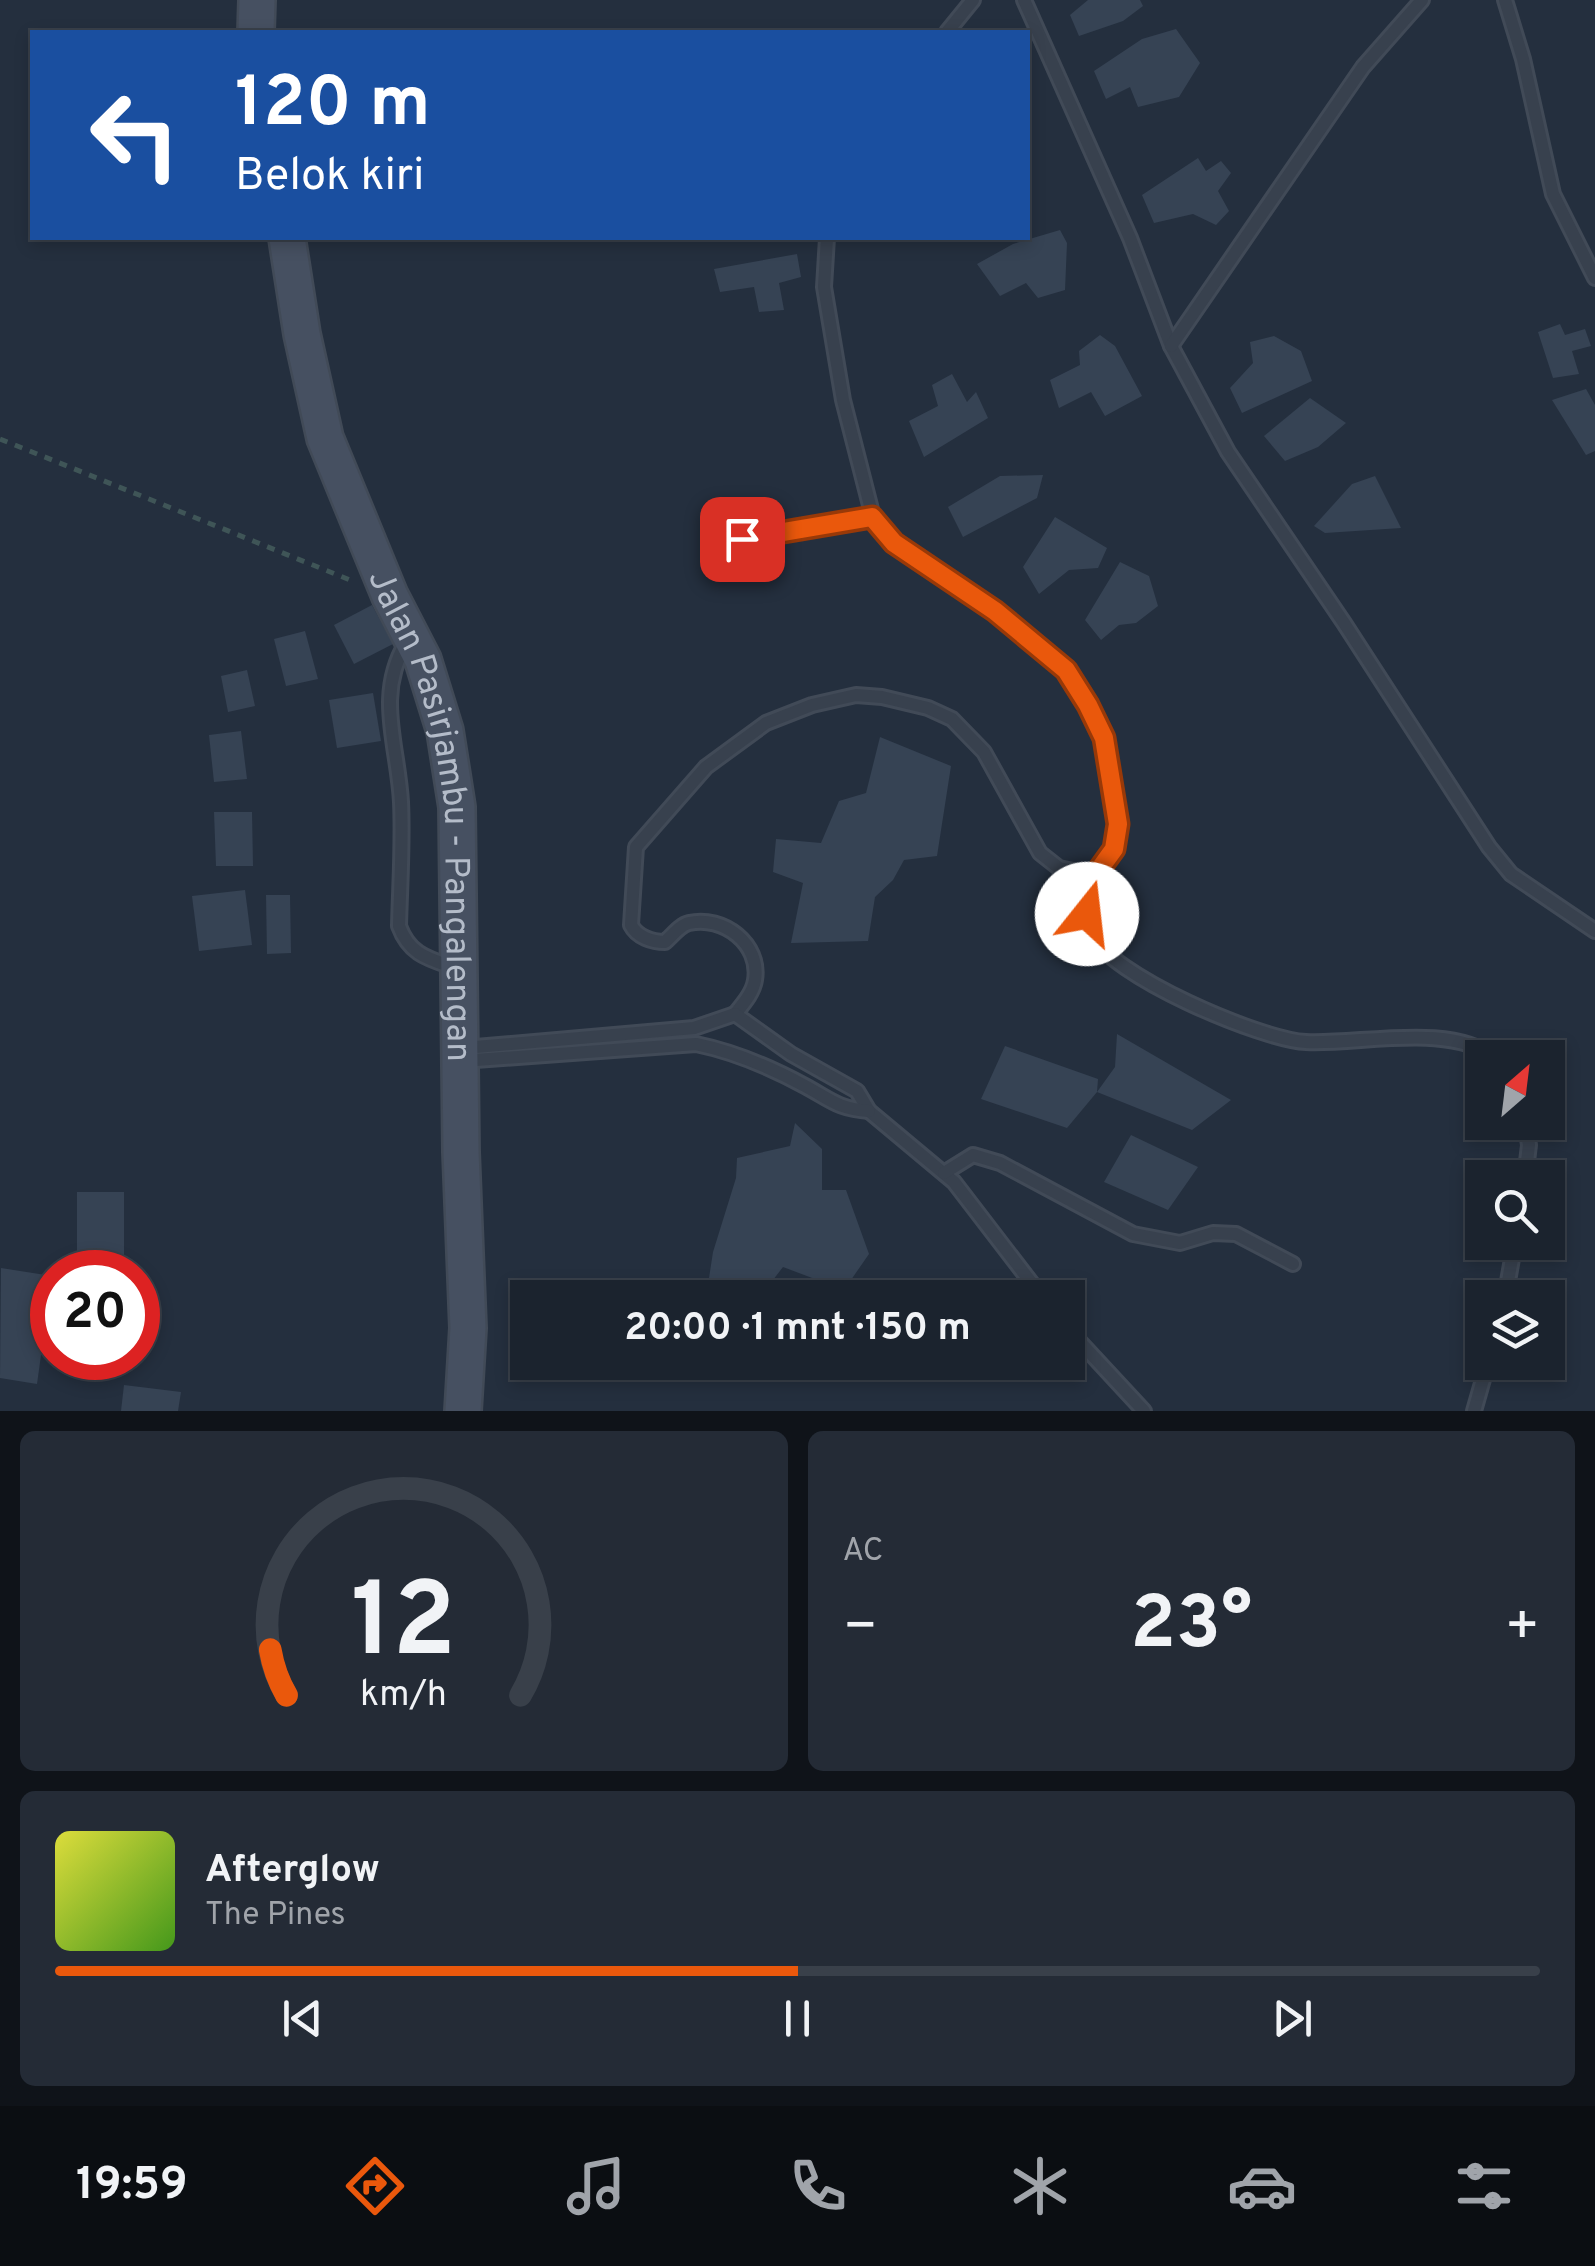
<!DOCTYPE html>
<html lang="id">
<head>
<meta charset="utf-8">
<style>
  :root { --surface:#1b232e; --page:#242b36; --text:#f1f3f6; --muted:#a0a4aa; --line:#39404a; --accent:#ea580c }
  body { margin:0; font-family:Overpass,sans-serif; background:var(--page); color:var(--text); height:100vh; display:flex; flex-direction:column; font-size:38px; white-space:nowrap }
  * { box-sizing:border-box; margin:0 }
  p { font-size:32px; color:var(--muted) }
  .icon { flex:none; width:55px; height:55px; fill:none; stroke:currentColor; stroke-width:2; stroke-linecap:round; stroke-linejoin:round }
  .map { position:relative; height:1411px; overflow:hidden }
  .sheet { display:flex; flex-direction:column; gap:20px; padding:20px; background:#0f1319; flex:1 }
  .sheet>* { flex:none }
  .top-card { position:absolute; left:30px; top:30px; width:1000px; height:210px; border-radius:0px; box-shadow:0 5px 15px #0003,0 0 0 2px var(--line); background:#1a4fa0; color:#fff; overflow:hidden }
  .needle { width:65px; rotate:28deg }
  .controls { position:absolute; left:1465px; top:1040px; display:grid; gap:20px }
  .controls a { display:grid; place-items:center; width:100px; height:100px; border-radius:0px; background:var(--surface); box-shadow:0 5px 15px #0003,0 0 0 2px var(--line); font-size:50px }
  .speed { position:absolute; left:30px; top:1250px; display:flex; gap:20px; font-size:50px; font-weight:700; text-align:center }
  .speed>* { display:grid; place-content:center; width:130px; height:130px; border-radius:50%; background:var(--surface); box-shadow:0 5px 15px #0003,0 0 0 2px var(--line); line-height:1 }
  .speed .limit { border:15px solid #d22; background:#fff; color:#111 }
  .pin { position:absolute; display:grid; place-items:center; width:85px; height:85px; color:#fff; margin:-42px; border-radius:20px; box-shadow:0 5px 15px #0006 }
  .me { position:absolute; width:110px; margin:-55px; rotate:16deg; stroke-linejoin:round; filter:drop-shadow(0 0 8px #0008) }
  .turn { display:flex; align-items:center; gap:35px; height:210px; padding:0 40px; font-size:45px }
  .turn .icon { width:130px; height:130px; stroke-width:2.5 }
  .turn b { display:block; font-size:70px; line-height:85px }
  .big { font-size:75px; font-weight:700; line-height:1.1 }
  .sheet .tile { flex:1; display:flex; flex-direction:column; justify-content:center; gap:15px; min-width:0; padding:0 35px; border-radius:15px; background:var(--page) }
  .sheet .dial { align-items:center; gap:0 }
  .dial svg { height:260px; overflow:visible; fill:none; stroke:var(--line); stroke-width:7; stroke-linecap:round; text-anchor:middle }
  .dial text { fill:var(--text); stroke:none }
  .song { display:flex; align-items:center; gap:30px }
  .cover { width:120px; height:120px; border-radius:15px; background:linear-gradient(135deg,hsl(60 70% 55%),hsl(100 70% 35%)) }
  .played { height:10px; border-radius:5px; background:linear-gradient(90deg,var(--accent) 50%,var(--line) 50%) }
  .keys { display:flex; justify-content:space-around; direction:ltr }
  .heat { display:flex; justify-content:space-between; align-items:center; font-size:55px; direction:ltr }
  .sheet .tiles { flex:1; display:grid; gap:20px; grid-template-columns:1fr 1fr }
  .tile:last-child { grid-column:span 2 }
  .trip { position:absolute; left:510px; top:1280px; width:575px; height:100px; border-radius:0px; background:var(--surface); box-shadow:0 5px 15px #0003,0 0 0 2px var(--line); font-weight:700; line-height:100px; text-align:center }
  .tabs { display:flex; height:160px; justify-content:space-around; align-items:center; background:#0b0e12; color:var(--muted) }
  .tabs .icon { width:70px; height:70px }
  .tabs .selected { color:var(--accent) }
  .tabs b { font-size:45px; color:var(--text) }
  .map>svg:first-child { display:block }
  .building { fill:#364354 }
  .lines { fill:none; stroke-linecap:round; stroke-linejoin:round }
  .service-casing { stroke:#414a57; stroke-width:18 }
  .secondary-casing { stroke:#414a57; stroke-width:40 }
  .path { stroke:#3f5557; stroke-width:5; stroke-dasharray:8 8; stroke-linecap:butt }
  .service { stroke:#38414e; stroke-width:12 }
  .secondary { stroke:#465061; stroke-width:35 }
  .route-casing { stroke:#983908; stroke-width:25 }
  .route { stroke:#ea580c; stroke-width:18 }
  .labels { text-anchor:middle; stroke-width:10; stroke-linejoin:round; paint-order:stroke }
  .street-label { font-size:35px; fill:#b4bcc9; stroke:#1d2633 }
</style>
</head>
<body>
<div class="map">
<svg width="1595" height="1411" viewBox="0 0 1595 1411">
  <rect width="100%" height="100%" fill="#242f3e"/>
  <g class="building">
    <polygon points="1088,0 1140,0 1143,6 1123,21 1079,36 1070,15"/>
    <polygon points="1176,29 1200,63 1179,97 1138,107 1130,87 1106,99 1094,71 1142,39"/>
    <polygon points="1198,158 1206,171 1221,161 1231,173 1218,191 1229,211 1216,225 1193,214 1154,223 1142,195"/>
    <polygon points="1060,230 1067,243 1065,290 1038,298 1026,283 1000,296 977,264 1013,244"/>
    <polygon points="797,254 801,277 779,283 784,310 759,312 754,287 720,292 714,269"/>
    <polygon points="1560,324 1565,335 1585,329 1591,346 1572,351 1579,374 1553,378 1538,332"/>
    <polygon points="1100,335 1115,346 1142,396 1105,416 1091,392 1059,408 1050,380 1080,365 1079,351"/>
    <polygon points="1274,336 1301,351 1312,381 1242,413 1230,388 1253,363 1250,342"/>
    <polygon points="952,374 967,402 976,392 988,418 924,457 909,421 938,406 932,385"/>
    <polygon points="1586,389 1595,405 1595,451 1586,455 1552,400"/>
    <polygon points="1310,398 1346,423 1318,447 1285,461 1264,436"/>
    <polygon points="1043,475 1037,498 963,537 948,507 1000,476"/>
    <polygon points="1375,476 1401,528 1325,533 1314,526 1352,484"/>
    <polygon points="1055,517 1107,548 1098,568 1069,570 1039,594 1023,567"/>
    <polygon points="1120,562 1149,576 1158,606 1136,623 1119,625 1101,640 1085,620"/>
    <polygon points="372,605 393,644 354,664 334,625"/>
    <polygon points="305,631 318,679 286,686 274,639"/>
    <polygon points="247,670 255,706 228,712 221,676"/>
    <polygon points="373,693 381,741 337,748 329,700"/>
    <polygon points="241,731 247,779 214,782 209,735"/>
    <polygon points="880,737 951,766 937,856 904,860 893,880 875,897 868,941 791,943 803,883 773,872 776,839 821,843 839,801 866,793"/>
    <polygon points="214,812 252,812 253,866 216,866"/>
    <polygon points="245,890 252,945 199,951 192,896"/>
    <polygon points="266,895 290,895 291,953 267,954"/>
    <polygon points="1117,1034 1231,1100 1192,1130 1097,1092 1115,1067"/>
    <polygon points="1005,1046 1098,1079 1097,1092 1067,1128 981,1099"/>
    <polygon points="795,1123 822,1149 822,1190 846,1190 869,1254 844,1290 783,1267 759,1298 753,1298 709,1278 713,1252 736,1178 737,1158 790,1146"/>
    <polygon points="1131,1135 1198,1167 1168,1210 1104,1182"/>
    <rect x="77" y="1192" width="47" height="80"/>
    <polygon points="1,1268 52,1276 37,1384 0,1378"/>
    <polygon points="124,1385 181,1392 178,1411 121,1411"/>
  </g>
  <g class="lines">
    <defs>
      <g id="service">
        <polyline points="1024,0 1130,238 1171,346 1228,452 1344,623 1489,847 1511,874 1595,931"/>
        <polyline points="1505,0 1523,59 1553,194 1595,278"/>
        <polyline points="947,32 973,0"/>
        <polyline points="1171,346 1363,67 1422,0"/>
        <polyline points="709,544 873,517"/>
        <path d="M 406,643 C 375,696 398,745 401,802 C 403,843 400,885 399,926 C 410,956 430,959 458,969"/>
        <path d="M 1101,867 C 1093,888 1082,911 1091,933 C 1108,975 1261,1040 1306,1042 C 1359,1045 1451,1022 1495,1058"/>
        <path d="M 735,1014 C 743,1004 753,993 755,980 C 761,944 723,915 689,923 C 680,925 672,936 665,942 C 652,942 637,937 631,925 L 636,847 L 706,767 L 766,723 L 812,705 L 856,695 L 882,697 L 928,708 L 952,719 L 984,752 L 1040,853 L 1059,868 L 1083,873 L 1101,867 L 1114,849 L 1118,824 L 1104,737 L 1066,670 L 995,611 L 894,543 L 873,517 L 843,400 L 824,287 L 827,238"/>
        <polyline points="464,1048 694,1028 735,1014 791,1054 857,1091 869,1111 954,1182 1043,1298"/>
        <path d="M 462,1061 L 696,1044 C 735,1052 770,1067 805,1086 C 831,1100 838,1109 869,1111"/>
        <polyline points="944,1173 973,1155 1000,1163 1133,1234 1180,1243 1213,1233 1236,1234 1293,1264"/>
        <polyline points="1525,1178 1529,1145 1525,1122"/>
        <polyline points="1505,1298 1515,1242"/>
        <polyline points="1068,1329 1144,1411"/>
        <polyline points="1474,1411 1488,1362"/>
      </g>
      <g id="secondary">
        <polyline points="256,32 257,0"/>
        <path id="s1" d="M 287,238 L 302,334 L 325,438 L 390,596 L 423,660 L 445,731 L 457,807 L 461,1152 L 468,1328 L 463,1411"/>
      </g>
    </defs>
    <use href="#service" class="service-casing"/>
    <use href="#secondary" class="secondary-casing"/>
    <polyline class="path" points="0,439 350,580"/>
    <use href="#service" class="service"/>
    <use href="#secondary" class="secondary"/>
  </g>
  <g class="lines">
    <defs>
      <polyline id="route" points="742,539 872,517 894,543 995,611 1066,670 1088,705 1104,738 1118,824 1114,849 1101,867 1087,914"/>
    </defs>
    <use href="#route" class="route-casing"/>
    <use href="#route" class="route"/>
  </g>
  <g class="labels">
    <g class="street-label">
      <text dy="12" stroke="none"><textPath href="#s1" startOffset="600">Jalan Pasirjambu - Pangalengan</textPath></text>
    </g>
  </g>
</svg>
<div class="controls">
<a><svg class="needle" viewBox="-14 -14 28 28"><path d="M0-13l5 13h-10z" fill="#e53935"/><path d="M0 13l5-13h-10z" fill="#a0a4aa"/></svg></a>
<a><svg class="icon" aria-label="search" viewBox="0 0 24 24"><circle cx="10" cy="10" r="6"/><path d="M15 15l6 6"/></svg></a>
<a><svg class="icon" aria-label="layers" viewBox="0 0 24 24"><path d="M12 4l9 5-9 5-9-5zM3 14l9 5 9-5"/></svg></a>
</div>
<div class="speed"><div class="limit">20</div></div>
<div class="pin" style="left:742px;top:539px;background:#d93025"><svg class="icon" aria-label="arrive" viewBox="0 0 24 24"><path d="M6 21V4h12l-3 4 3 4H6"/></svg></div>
<svg class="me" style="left:1087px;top:914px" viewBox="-20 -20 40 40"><circle r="19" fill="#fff"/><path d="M0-13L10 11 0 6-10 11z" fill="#ea580c"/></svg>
<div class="trip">20:00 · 1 mnt · 150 m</div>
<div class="top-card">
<div class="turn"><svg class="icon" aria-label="left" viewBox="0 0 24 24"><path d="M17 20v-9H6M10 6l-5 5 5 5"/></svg><div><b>120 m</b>Belok kiri</div></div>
</div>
</div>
<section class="sheet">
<div class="tiles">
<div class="tile dial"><svg viewBox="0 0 100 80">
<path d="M14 69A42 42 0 1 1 86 69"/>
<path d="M14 69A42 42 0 0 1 9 55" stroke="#ea580c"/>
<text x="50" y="56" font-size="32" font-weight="700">12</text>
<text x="50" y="72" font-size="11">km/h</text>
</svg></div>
<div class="tile"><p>AC</p>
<div class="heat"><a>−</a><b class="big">23°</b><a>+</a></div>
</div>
<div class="tile">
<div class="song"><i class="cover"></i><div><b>Afterglow</b><p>The Pines</p></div></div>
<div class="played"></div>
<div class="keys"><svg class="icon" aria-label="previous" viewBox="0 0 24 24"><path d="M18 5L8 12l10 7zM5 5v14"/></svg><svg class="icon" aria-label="pause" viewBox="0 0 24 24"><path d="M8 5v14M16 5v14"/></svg><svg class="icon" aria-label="next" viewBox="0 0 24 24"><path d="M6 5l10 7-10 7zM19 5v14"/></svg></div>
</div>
</div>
</section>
<nav class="tabs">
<b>19:59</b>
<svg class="icon selected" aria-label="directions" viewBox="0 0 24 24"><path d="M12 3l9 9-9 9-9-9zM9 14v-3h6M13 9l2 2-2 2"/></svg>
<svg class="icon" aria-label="music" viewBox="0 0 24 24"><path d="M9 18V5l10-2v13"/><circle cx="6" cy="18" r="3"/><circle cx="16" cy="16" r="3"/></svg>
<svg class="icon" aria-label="phone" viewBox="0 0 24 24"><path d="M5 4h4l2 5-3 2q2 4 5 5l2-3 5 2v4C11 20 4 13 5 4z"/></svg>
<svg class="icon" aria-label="climate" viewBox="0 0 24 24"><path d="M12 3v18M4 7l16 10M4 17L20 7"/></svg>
<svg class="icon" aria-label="car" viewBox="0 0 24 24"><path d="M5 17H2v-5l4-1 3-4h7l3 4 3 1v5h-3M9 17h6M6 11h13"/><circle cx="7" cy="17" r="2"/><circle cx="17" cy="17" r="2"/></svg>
<svg class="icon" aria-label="filters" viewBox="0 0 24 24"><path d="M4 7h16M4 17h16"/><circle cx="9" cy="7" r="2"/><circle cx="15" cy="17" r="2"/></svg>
</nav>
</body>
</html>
